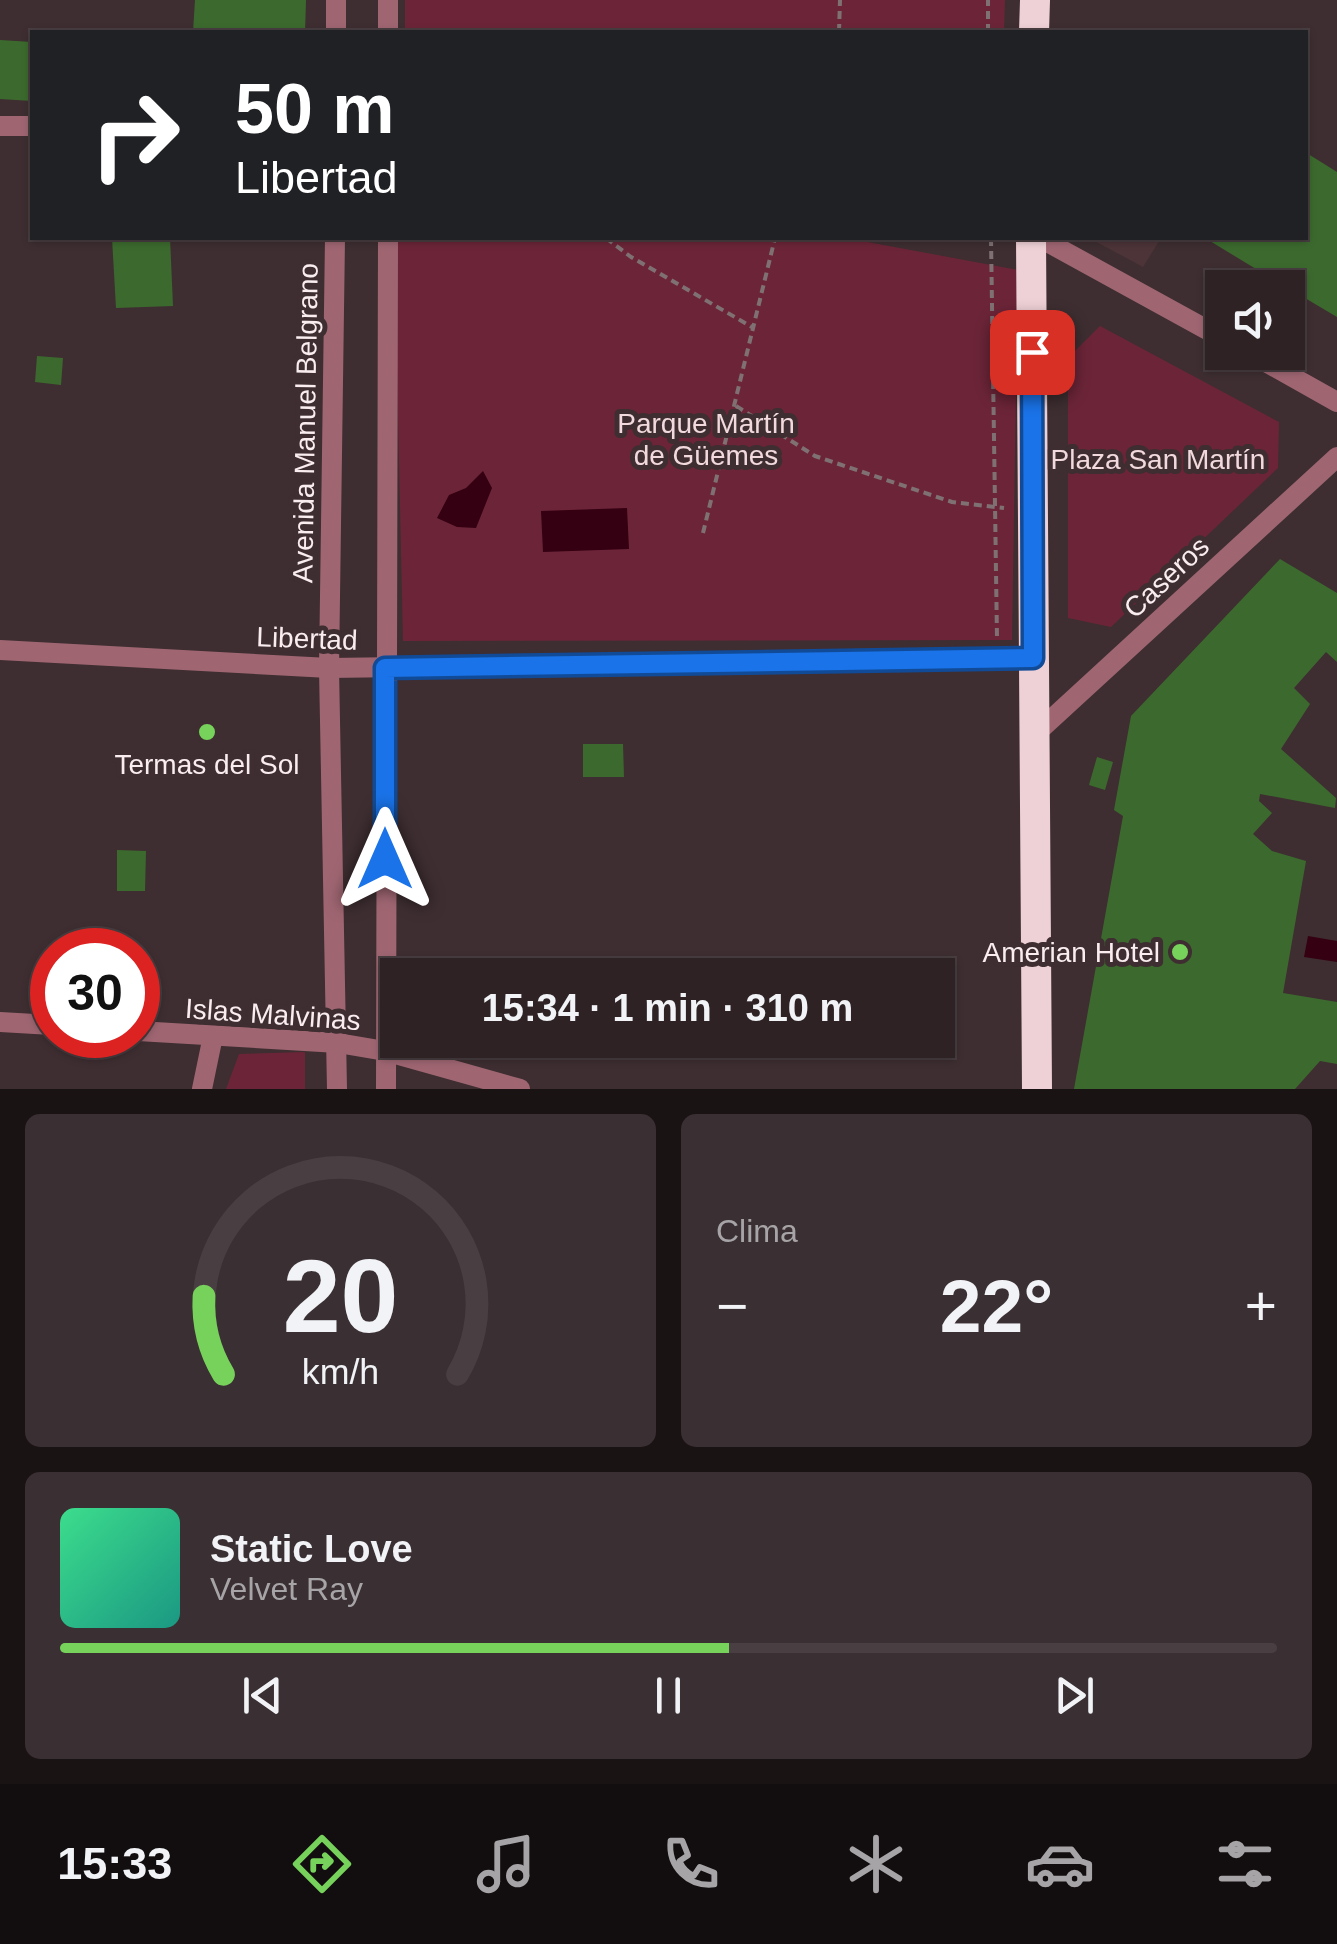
<!DOCTYPE html>
<html lang="es">
<head>
<meta charset="utf-8">
<style>
  :root { --surface:#2e2225; --page:#3a2f32; --text:#f1f3f6; --muted:#a7a4a7; --line:#493f42; --accent:#76d25a }
  body { margin:0; font-family:Helvetica,sans-serif; background:var(--page); color:var(--text); height:100vh; display:flex; flex-direction:column; font-size:38px; white-space:nowrap }
  * { box-sizing:border-box; margin:0 }
  p { font-size:32px; color:var(--muted) }
  .icon { flex:none; width:55px; height:55px; fill:none; stroke:currentColor; stroke-width:2; stroke-linecap:round; stroke-linejoin:round }
  .map { position:relative; height:1089px; overflow:hidden }
  .panel { display:flex; flex-direction:column; gap:25px; padding:25px; background:#191314; flex:1 }
  .panel>* { flex:none }
  .top-card { position:absolute; left:30px; top:30px; width:1278px; height:210px; border-radius:0px; box-shadow:0 2px 8px #0004,0 0 0 2px var(--line); background:#202124; color:#fff; overflow:hidden }
  .buttons { position:absolute; left:1205px; top:270px; display:grid; gap:20px }
  .buttons a { display:grid; place-items:center; width:100px; height:100px; border-radius:0px; background:var(--surface); box-shadow:0 2px 8px #0004,0 0 0 2px var(--line); font-size:50px }
  .speed { position:absolute; left:30px; top:928px; display:flex; gap:20px; font-size:50px; font-weight:700; text-align:center }
  .speed>* { display:grid; place-content:center; width:130px; height:130px; border-radius:50%; background:var(--surface); box-shadow:0 2px 8px #0004,0 0 0 2px var(--line); line-height:1 }
  .speed .limit { border:15px solid #d22; background:#fff; color:#111 }
  .pin { position:absolute; display:grid; place-items:center; width:85px; height:85px; color:#fff; margin:-42px; border-radius:20px; box-shadow:0 5px 15px #0006 }
  .me { position:absolute; width:110px; margin:-55px; rotate:0deg; stroke-linejoin:round; filter:drop-shadow(0 0 8px #0008) }
  .turn { display:flex; align-items:center; gap:35px; height:210px; padding:0 40px; font-size:45px }
  .turn .icon { width:130px; height:130px; stroke-width:2.5 }
  .turn b { display:block; font-size:70px; line-height:85px }
  .big { font-size:75px; font-weight:800; line-height:1.1 }
  .panel .tile { flex:1; display:flex; flex-direction:column; justify-content:center; gap:15px; min-width:0; padding:0 35px; border-radius:15px; background:var(--page) }
  .panel .dial { align-items:center; gap:0 }
  .dial svg { height:260px; overflow:visible; fill:none; stroke:var(--line); stroke-width:7; stroke-linecap:round; text-anchor:middle }
  .dial text { fill:var(--text); stroke:none }
  .song { display:flex; align-items:center; gap:30px }
  .cover { width:120px; height:120px; border-radius:15px; background:linear-gradient(135deg,hsl(150 70% 55%),hsl(170 70% 35%)) }
  .played { height:10px; border-radius:5px; background:linear-gradient(90deg,var(--accent) 55%,var(--line) 55%) }
  .keys { display:flex; justify-content:space-around; direction:ltr }
  .heat { display:flex; justify-content:space-between; align-items:center; font-size:55px; direction:ltr }
  .panel .tiles { flex:1; display:grid; gap:25px; grid-template-columns:1fr 1fr }
  .tile:last-child { grid-column:span 2 }
  .trip { position:absolute; left:380px; top:958px; width:575px; height:100px; border-radius:0px; background:var(--surface); box-shadow:0 2px 8px #0004,0 0 0 2px var(--line); font-weight:800; line-height:100px; text-align:center }
  .tab-bar { display:flex; height:160px; justify-content:space-around; align-items:center; background:#120e0f; color:var(--muted) }
  .tab-bar .icon { width:70px; height:70px }
  .tab-bar .current { color:var(--accent) }
  .tab-bar b { font-size:45px; color:var(--text) }
  .map>svg:first-child { display:block }
  .built { fill:#4c3439 }
  .green { fill:#6c2538 }
  .water { fill:#340012 }
  .building { fill:#3c6a2e }
  .lines { fill:none; stroke-linecap:round; stroke-linejoin:round }
  .path { stroke:#7f7173; stroke-width:4; stroke-dasharray:8 5; stroke-linecap:butt }
  .street { stroke:#9f6672; stroke-width:20 }
  .highway { stroke:#eed1d6; stroke-width:30 }
  .route-casing { stroke:#114b97; stroke-width:25 }
  .route { stroke:#1a73e8; stroke-width:18 }
  .poi-dot { fill:#76d25a; stroke:#3e2e31; stroke-width:4 }
  .labels { text-anchor:middle; stroke-width:10; stroke-linejoin:round; paint-order:stroke }
  .street-label { font-size:28px; fill:#f9edef; stroke:#3e2e31 }
  .park-label { font-size:28px; fill:#f1d9dd; stroke:#3e2e31 }
  .poi-label { font-size:28px; fill:#f9edef; stroke:#3e2e31 }
</style>
</head>
<body>
<div class="map">
<svg width="1337" height="1089" viewBox="0 0 1337 1089">
  <rect width="100%" height="100%" fill="#3e2e31"/>
  <polygon class="built" points="1089,238 1161,238 1143,267"/>
  <g class="green">
    <polygon points="405,0 1005,0 1004,32 405,32"/>
    <polygon points="394,238 846,238 1018,270 1012,640 403,641"/>
    <polygon points="1100,326 1279,422 1278,468 1111,627 1068,618 1068,358"/>
    <polygon points="305,1052 305,1089 226,1089 239,1054"/>
  </g>
  <g class="water">
    <polygon points="483,471 492,488 476,528 457,527 437,518 449,495 466,488"/>
    <polygon points="627,508 629,549 543,552 541,511"/>
    <polygon points="1308,936 1337,941 1337,962 1304,957"/>
  </g>
  <g class="building">
    <polygon points="195,0 306,0 305,32 193,32"/>
    <polygon points="0,40 32,42 32,101 0,99"/>
    <polygon points="1305,152 1337,172 1337,317 1288,288 1258,288 1249,282 1256,269 1205,238 1305,238"/>
    <polygon points="112,238 170,238 173,306 116,308"/>
    <polygon points="37,356 63,358 61,385 35,382"/>
    <polygon points="1280,559 1337,593 1337,662 1326,652 1294,688 1310,704 1281,749 1336,798 1335,808 1260,794 1259,801 1272,813 1253,834 1272,851 1306,861 1283,993 1337,1002 1337,1064 1320,1061 1295,1089 1074,1089 1123,816 1114,810 1131,716"/>
    <polygon points="583,744 623,744 624,777 583,777"/>
    <polygon points="1097,757 1113,762 1105,790 1089,785"/>
    <polygon points="117,850 146,851 145,891 117,891"/>
  </g>
  <g class="lines">
    <g class="path">
      <polyline points="839,32 840,0"/>
      <polyline points="988,32 988,0"/>
      <polyline points="606,238 631,257 752,327"/>
      <polyline points="991,238 997,638"/>
      <polyline points="736,406 815,456 952,502 1004,508"/>
      <polyline points="703,533 775,238"/>
    </g>
    <g class="street">
      <polyline points="388,0 388,32"/>
      <polyline points="336,32 336,0"/>
      <polyline points="0,126 32,126"/>
      <polyline points="335,238 329,668 337,1089"/>
      <polyline points="1040,238 1222,338"/>
      <polyline points="1248,352 1337,402"/>
      <polyline points="0,650 329,668 1033,658"/>
      <polyline points="1032,737 1337,457"/>
      <polyline points="0,1022 52,1025"/>
      <polyline points="138,1031 338,1043 385,1051 520,1089"/>
      <polyline points="202,1089 213,1036"/>
      <polyline points="386,1089 388,238"/>
    </g>
    <g class="highway">
      <polyline points="1034,32 1035,0"/>
      <polyline points="1031,238 1037,1089"/>
    </g>
  </g>
  <g class="lines">
    <defs>
      <polyline id="route" points="385,859 385,668 1033,658 1032,352"/>
    </defs>
    <use href="#route" class="route-casing"/>
    <use href="#route" class="route"/>
  </g>
  <g class="poi-dot">
    <circle cx="207" cy="732" r="10"/>
    <circle cx="1180" cy="952" r="10"/>
  </g>
  <g class="labels">
    <g class="street-label">
      <text transform="translate(305 423) rotate(-89)" y="10">Avenida Manuel Belgrano</text>
      <text transform="translate(1166 577) rotate(-43)" y="10">Caseros</text>
      <text transform="translate(307 638) rotate(2)" y="10">Libertad</text>
      <text transform="translate(273 1014) rotate(4)" y="10">Islas Malvinas</text>
    </g>
    <g class="park-label">
      <text x="706" y="433">Parque Martín<tspan x="706" dy="32">de Güemes</tspan></text>
      <text x="1158" y="469">Plaza San Martín</text>
    </g>
    <g class="poi-label">
      <text x="207" y="774">Termas del Sol</text>
      <text x="1160" y="962" text-anchor="end">Amerian Hotel</text>
    </g>
  </g>
</svg>
<div class="buttons">
<a><svg class="icon" aria-label="sound" viewBox="0 0 24 24"><path d="M4 9h4l5-4v14l-5-4H4zM17 9q2 3 0 6"/></svg></a>
</div>
<div class="speed"><div class="limit">30</div></div>
<div class="pin" style="left:1032px;top:352px;background:#d93025"><svg class="icon" aria-label="arrive" viewBox="0 0 24 24"><path d="M6 21V4h12l-3 4 3 4H6"/></svg></div>
<svg class="me" style="left:385px;top:859px" viewBox="-20 -20 40 40"><path d="M0-17L14 15 0 8-14 15z" fill="#1a73e8" stroke="#fff" stroke-width="4"/></svg>
<div class="trip">15:34 · 1 min · 310 m</div>
<div class="top-card">
<div class="turn"><svg class="icon" aria-label="right" viewBox="0 0 24 24"><path d="M7 20v-9h11M14 6l5 5-5 5"/></svg><div><b>50 m</b>Libertad</div></div>
</div>
</div>
<section class="panel">
<div class="tiles">
<div class="tile dial"><svg viewBox="0 0 100 80">
<path d="M14 69A42 42 0 1 1 86 69"/>
<path d="M14 69A42 42 0 0 1 8 45" stroke="#76d25a"/>
<text x="50" y="56" font-size="32" font-weight="700">20</text>
<text x="50" y="72" font-size="11">km/h</text>
</svg></div>
<div class="tile"><p>Clima</p>
<div class="heat"><a>−</a><b class="big">22°</b><a>+</a></div>
</div>
<div class="tile">
<div class="song"><i class="cover"></i><div><b>Static Love</b><p>Velvet Ray</p></div></div>
<div class="played"></div>
<div class="keys"><svg class="icon" aria-label="previous" viewBox="0 0 24 24"><path d="M18 5L8 12l10 7zM5 5v14"/></svg><svg class="icon" aria-label="pause" viewBox="0 0 24 24"><path d="M8 5v14M16 5v14"/></svg><svg class="icon" aria-label="next" viewBox="0 0 24 24"><path d="M6 5l10 7-10 7zM19 5v14"/></svg></div>
</div>
</div>
</section>
<nav class="tab-bar">
<b>15:33</b>
<svg class="icon current" aria-label="directions" viewBox="0 0 24 24"><path d="M12 3l9 9-9 9-9-9zM9 14v-3h6M13 9l2 2-2 2"/></svg>
<svg class="icon" aria-label="music" viewBox="0 0 24 24"><path d="M9 18V5l10-2v13"/><circle cx="6" cy="18" r="3"/><circle cx="16" cy="16" r="3"/></svg>
<svg class="icon" aria-label="phone" viewBox="0 0 24 24"><path d="M5 4h4l2 5-3 2q2 4 5 5l2-3 5 2v4C11 20 4 13 5 4z"/></svg>
<svg class="icon" aria-label="climate" viewBox="0 0 24 24"><path d="M12 3v18M4 7l16 10M4 17L20 7"/></svg>
<svg class="icon" aria-label="car" viewBox="0 0 24 24"><path d="M5 17H2v-5l4-1 3-4h7l3 4 3 1v5h-3M9 17h6M6 11h13"/><circle cx="7" cy="17" r="2"/><circle cx="17" cy="17" r="2"/></svg>
<svg class="icon" aria-label="filters" viewBox="0 0 24 24"><path d="M4 7h16M4 17h16"/><circle cx="9" cy="7" r="2"/><circle cx="15" cy="17" r="2"/></svg>
</nav>
</body>
</html>
